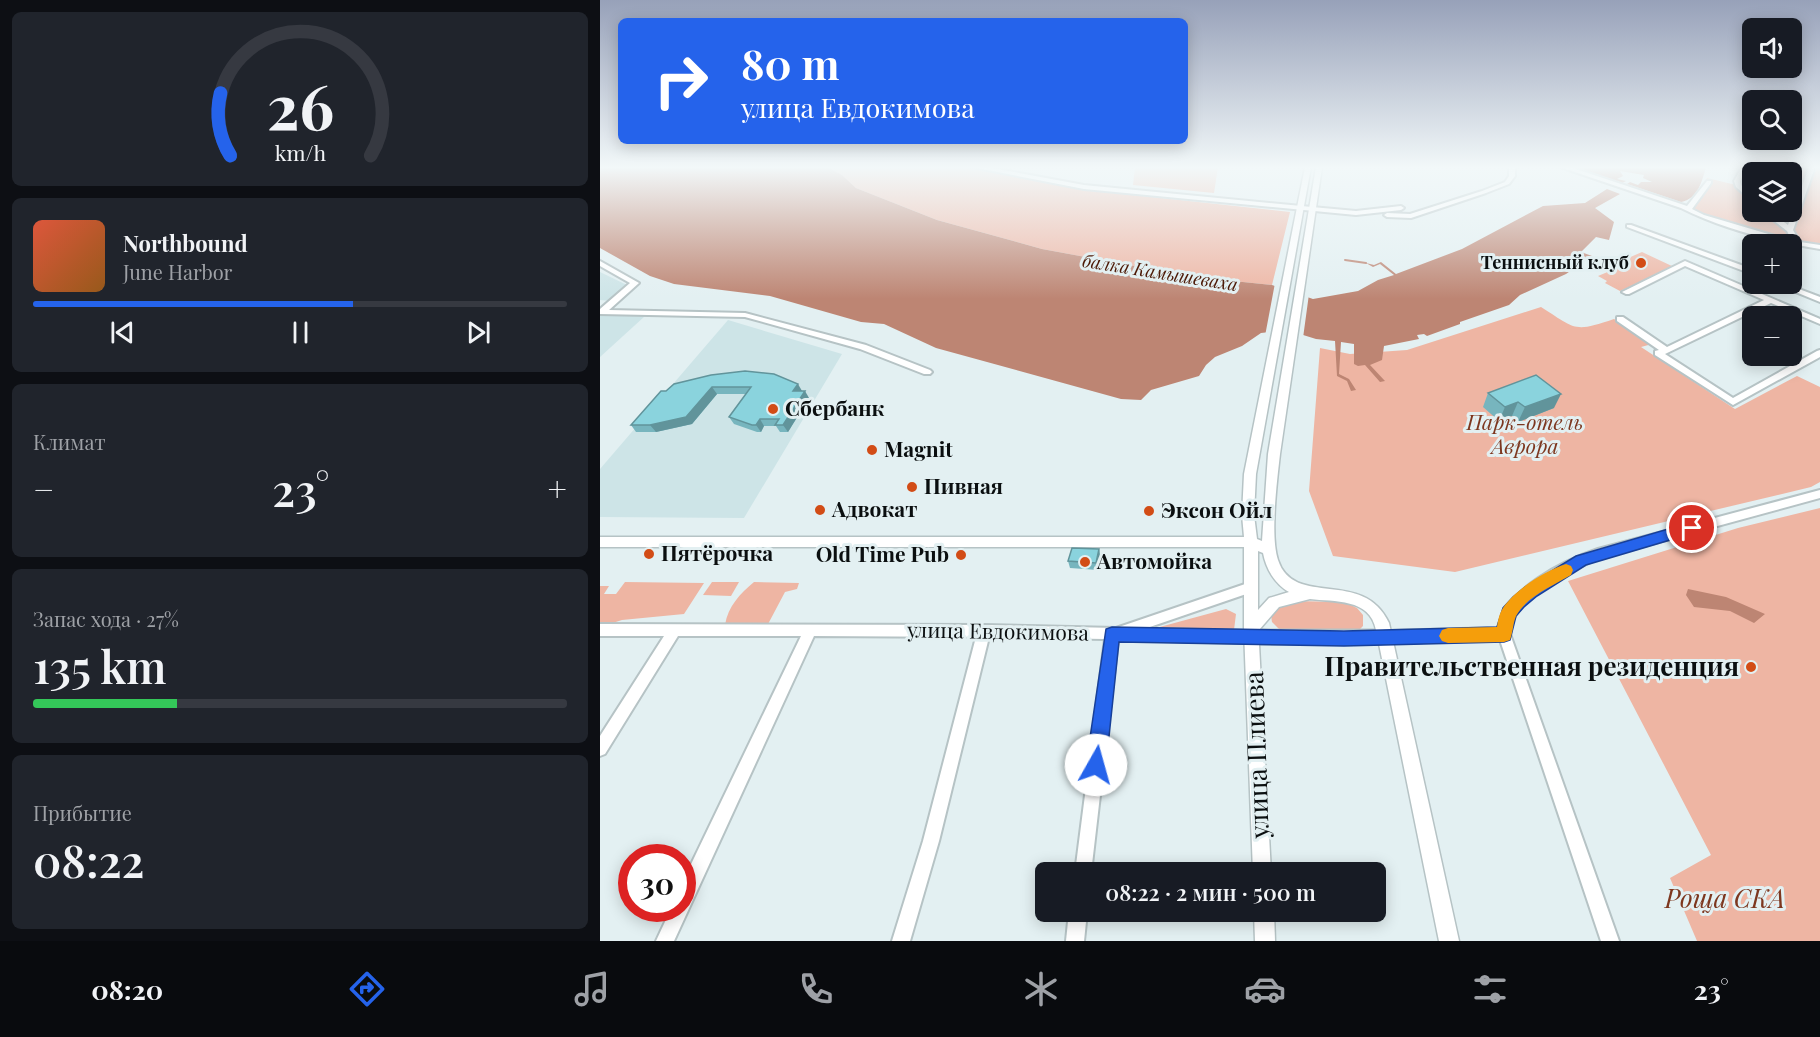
<!DOCTYPE html>
<html lang="ru">
<head>
<meta charset="utf-8">
<style>
  :root { --surface:#171b24; --page:#20242c; --text:#f1f3f6; --muted:#9ea1a6; --line:#363941; --accent:#2563eb }
  body { margin:0; font-family:"Playfair Display",serif; background:var(--page); color:var(--text); height:100vh; display:flex; flex-direction:column; font-size:22px; white-space:nowrap }
  * { box-sizing:border-box; margin:0 }
  p { font-size:20px; color:var(--muted) }
  .icon { flex:none; width:33px; height:33px; fill:none; stroke:currentColor; stroke-width:2; stroke-linecap:round; stroke-linejoin:round }
  .map { position:relative; flex:1; overflow:hidden }
  .side { display:flex; flex-direction:column; gap:12px; padding:12px; background:#0d0f14; width:600px }
  .side>* { flex:none }
  .banner { position:absolute; left:18px; top:18px; width:570px; height:126px; border-radius:9px; box-shadow:0 3px 15px #0003; background:#2563eb; color:#fff; overflow:hidden }
  .controls { position:absolute; left:1142px; top:18px; display:grid; gap:12px }
  .controls a { display:grid; place-items:center; width:60px; height:60px; border-radius:9px; background:var(--surface); box-shadow:0 3px 15px #0003; font-size:30px }
  .speed { position:absolute; left:18px; top:844px; display:flex; gap:12px; font-size:30px; font-weight:700; text-align:center }
  .speed>* { display:grid; place-content:center; width:78px; height:78px; border-radius:50%; background:var(--surface); box-shadow:0 3px 15px #0003; line-height:1 }
  .speed .limit { border:9px solid #d22; background:#fff; color:#111 }
  .pin { position:absolute; display:grid; place-items:center; width:51px; height:51px; color:#fff; margin:-26px; border:3px solid #fff; border-radius:50%; box-shadow:0 2px 6px #0007 }
  .me { position:absolute; width:66px; margin:-33px; rotate:7deg; stroke-linejoin:round; filter:drop-shadow(0 0 4px #0008) }
  .turn { display:flex; align-items:center; gap:21px; height:126px; padding:0 24px; font-size:27px }
  .turn .icon { width:78px; height:78px; stroke-width:2.5 }
  .turn b { display:block; font-size:42px; line-height:51px }
  .big { font-size:45px; font-weight:600; line-height:1.1 }
  .side .tile { flex:1; display:flex; flex-direction:column; justify-content:center; gap:9px; min-width:0; padding:0 21px; border-radius:9px; background:var(--page) }
  .side .dial { align-items:center; gap:0 }
  .dial svg { height:156px; overflow:visible; fill:none; stroke:var(--line); stroke-width:7; stroke-linecap:round; text-anchor:middle }
  .dial text { fill:var(--text); stroke:none }
  .song { display:flex; align-items:center; gap:18px }
  .cover { width:72px; height:72px; border-radius:9px; background:linear-gradient(135deg,hsl(10 70% 55%),hsl(30 70% 35%)) }
  .played { height:6px; border-radius:3px; background:linear-gradient(90deg,var(--accent) 60%,var(--line) 60%) }
  .keys { display:flex; justify-content:space-around; direction:ltr }
  .heat { display:flex; justify-content:space-between; align-items:center; font-size:33px; direction:ltr }
  .charge { height:9px; border-radius:4px; background:linear-gradient(90deg,#34c759 27%,var(--line) 0) }
  .trip { position:absolute; left:435px; top:862px; width:351px; height:60px; border-radius:9px; background:var(--surface); box-shadow:0 3px 15px #0003; font-weight:600; line-height:60px; text-align:center }
  .menu { display:flex; height:96px; justify-content:space-around; align-items:center; background:#090b0e; color:var(--muted) }
  .menu .icon { width:42px; height:42px }
  .menu .current { color:var(--accent) }
  .menu b { font-size:27px; color:var(--text) }
  main { display:flex; flex:1; min-height:0 }
  .map>svg:first-child { display:block }
  .built { fill:#cde4e7 }
  .green { fill:#eeb5a3; fill-rule:evenodd }
  .water { fill:#bd8573 }
  .pier { fill:#e3f0f2 }
  .lines { fill:none; stroke-linecap:round; stroke-linejoin:round }
  .stream { stroke:#bd8573; stroke-width:2 }
  .minor-casing { stroke:#b6c3c5; stroke-width:4 }
  .major-casing { stroke:#b6c3c5; stroke-width:3 }
  .minor { fill:#fff; fill-rule:evenodd }
  .major { fill:#fff; fill-rule:evenodd }
  .wall { fill:#77b5be }
  .shaded-wall { fill:#61949b }
  .building { fill:#8ad3dd; stroke:#61949b; stroke-width:1.5 }
  .route { fill:#2563eb; stroke:#184099; stroke-width:1.5 }
  .slow { fill:#f59e0b }
  .poi-dot { fill:#d24c16; stroke:#e3f0f2; stroke-width:2 }
  .labels { text-anchor:middle; stroke-width:6; stroke-linejoin:round; paint-order:stroke }
  .far-poi-label { font-size:18px; font-weight:bold; fill:#0b0f10; stroke:#e3f0f2; text-anchor:end }
  .far-water-label { font-size:18px; font-style:italic; fill:#4c1906; stroke:#e3f0f2 }
  .poi-label { font-size:21px; font-weight:bold; fill:#0b0f10; stroke:#e3f0f2; text-anchor:start }
  .park-label { font-size:21px; font-style:italic; fill:#7d371f; stroke:#e3f0f2 }
  .street-label { font-size:21px; fill:#0b0f10; stroke:#e3f0f2 }
  .near-poi-label { font-size:26px; font-weight:bold; fill:#0b0f10; stroke:#e3f0f2; text-anchor:end }
  .near-street-label { font-size:26px; fill:#0b0f10; stroke:#e3f0f2 }
  .near-park-label { font-size:26px; font-style:italic; fill:#7d371f; stroke:#e3f0f2 }
</style>
</head>
<body>
<main>
<section class="side">
<div class="tile dial"><svg viewBox="0 0 100 80">
<path d="M14 69A42 42 0 1 1 86 69"/>
<path d="M14 69A42 42 0 0 1 9 37" stroke="#2563eb"/>
<text x="50" y="56" font-size="32" font-weight="700">26</text>
<text x="50" y="72" font-size="11">km/h</text>
</svg></div>
<div class="tile">
<div class="song"><i class="cover"></i><div><b>Northbound</b><p>June Harbor</p></div></div>
<div class="played"></div>
<div class="keys"><svg class="icon" aria-label="previous" viewBox="0 0 24 24"><path d="M18 5L8 12l10 7zM5 5v14"/></svg><svg class="icon" aria-label="pause" viewBox="0 0 24 24"><path d="M8 5v14M16 5v14"/></svg><svg class="icon" aria-label="next" viewBox="0 0 24 24"><path d="M6 5l10 7-10 7zM19 5v14"/></svg></div>
</div>
<div class="tile"><p>Климат</p>
<div class="heat"><a>−</a><b class="big">23°</b><a>+</a></div>
</div>
<div class="tile"><p>Запас хода · 27%</p><b class="big">135 km</b><div class="charge"></div></div>
<div class="tile"><p>Прибытие</p><b class="big">08:22</b></div>
</section>
<div class="map">
<svg width="1220" height="941" viewBox="0 0 1220 941">
  <rect width="100%" height="100%" fill="#e3f0f2"/>
  <g class="built">
    <polygon points="0,272 29,286 12,301 0,300"/>
    <polygon points="0,315 45,316 0,357"/>
    <polygon points="128,320 242,354 144,518 0,517 0,469"/>
  </g>
  <g class="green">
    <polygon points="367,167 478,189 690,212 672,285 594,277 442,249 337,220 256,188 242,175 227,168"/>
    <polygon points="535,167 618,167 614,193 533,185"/>
    <path d="M 1145,167 L 1220,167 L 1220,246 C 1173,239 1127,228 1084,207 L 1097,196 L 1107,178 L 1136,185 ZM 1152,172 L 1191,172 L 1191,212 L 1152,212 Z"/>
    <polygon points="1042,252 1074,267 1020,291 1005,283 1007,281 998,276 1017,268 1012,265"/>
    <path d="M 941,307 C 976,329 973,333 1014,319 L 1052,344 L 1041,347 L 1135,409 L 1197,376 L 1220,387 L 1220,482 L 1211,487 L 855,572 L 733,556 L 709,491 L 720,348 L 750,354 L 807,350 Z"/>
    <polygon points="1220,508 1220,941 1097,941 1070,878 1111,855 968,581 1138,528"/>
    <polygon points="25,582 104,583 84,614 22,620 0,627 0,586 9,586 4,594 16,594"/>
    <polygon points="112,582 139,582 131,596 103,595"/>
    <path d="M 154,582 L 199,583 L 197,589 L 185,592 L 167,626 L 125,625 C 128,606 140,594 154,582 Z"/>
    <path d="M 691,601 L 745,602 L 757,608 L 763,615 L 763,626 L 756,633 L 680,630 L 672,622 C 669,608 680,606 691,601 Z"/>
    <polygon points="626,609 636,614 634,630 556,633 556,628"/>
  </g>
  <g class="water">
    <polygon points="227,167 242,175 256,188 337,220 442,249 594,277 672,285 713,299 758,291 778,280 794,275 780,264 773,267 766,263 774,265 781,262 796,274 862,249 943,206 985,203 1007,189 1020,194 995,208 1014,222 1009,240 996,237 981,252 992,256 966,274 920,295 909,305 860,322 860,324 827,336 824,334 817,335 819,339 784,346 782,360 770,365 785,381 780,382 765,365 758,366 754,364 754,344 741,342 739,374 749,379 756,390 751,391 747,381 737,376 735,341 716,339 687,330 661,333 642,346 615,357 606,365 599,376 551,390 541,400 521,399 336,348 284,324 261,322 170,296 74,284 50,276 0,248 0,168"/>
    <path d="M 1106,167 C 1102,181 1098,199 1081,202 L 1027,184 L 1030,182 L 1038,185 L 1041,182 L 1052,182 L 1043,178 L 1044,175 L 1020,171 L 1023,176 L 1017,179 L 1026,181 L 1022,183 L 972,167 Z"/>
    <polygon points="1088,589 1126,597 1165,614 1154,623 1130,611 1094,607 1086,595"/>
  </g>
  <polygon class="pier" points="675,283 709,294 703,338 686,333 665,336"/>
  <g class="lines">
    <polyline class="stream" points="745,260 766,263"/>
    <defs>
      <g id="minor">
        <polygon points="372,167 387,167 484,185 712,207 756,211 801,206 804,208 801,210 756,215 484,189"/>
        <polygon points="909,167 915,167 915,176 909,184 886,193 811,218 787,217 784,215 787,213 810,214 882,191 905,182 909,176"/>
        <path d="M 960,167 L 970,167 L 1087,206 L 1107,181 L 1111,181 L 1111,183 L 1092,209 L 1104,215 L 1192,241 L 1187,231 L 1163,212 L 1170,212 L 1188,225 L 1209,167 L 1215,167 L 1193,230 L 1200,242 L 1220,245 L 1220,249 C 1174,242 1123,229 1081,208 Z"/>
        <polygon points="1142,167 1148,167 1140,181 1141,185 1152,196 1152,201 1136,187 1134,181"/>
        <polygon points="1027,225 1031,225 1152,269 1152,274 1027,227"/>
        <polygon points="0,261 39,283 9,310 145,313 266,345 330,370 332,372 330,374 324,374 260,349 145,317 0,314 0,309 30,283 0,266"/>
        <polygon points="1085,261 1220,319 1220,324 1171,303 1065,354 1133,398 1217,351 1220,350 1220,357 1133,405 1055,355 1055,351 1059,350 1017,321 1017,317 1023,317 1067,347 1164,300 1085,266 1029,294 1026,294 1022,292"/>
        <polygon points="1176,284 1186,284 1220,297 1220,302"/>
        <path d="M 1220,490 L 1220,498 L 1000,558 C 974,569 930,590 915,616 C 912,621 911,628 910,634 L 1019,941 L 1001,941 L 900,640 L 786,643 L 781,641 L 779,637 L 781,633 L 786,631 L 898,628 C 906,589 963,561 998,549 Z"/>
        <polygon points="651,582 655,583 657,587 655,591 544,629 652,631 657,633 659,637 657,641 652,643 518,640 491,873 475,873 505,639 389,637 339,841 310,941 292,941 323,841 376,637 214,636 74,941 56,941 71,909 82,909 82,883 201,636 78,636 5,754 0,756 0,736 64,636 0,636 0,624 384,625 516,628"/>
        <polygon points="469,912 487,912 484,941 466,941"/>
      </g>
      <g id="major">
        <path d="M 705,167 L 711,167 L 656,474 L 654,515 L 657,539 L 662,541 L 668,454 L 716,167 L 722,167 L 680,454 C 677,481 670,536 678,560 C 694,609 763,567 789,623 L 859,941 L 839,941 L 779,644 L 659,644 L 671,873 L 653,873 L 644,629 L 644,547 L 0,547 L 0,537 L 644,537 L 642,515 L 644,474 ZM 658,551 L 663,553 C 666,569 675,584 689,592 L 669,598 L 658,610 ZM 710,599 C 734,602 770,598 776,630 L 659,630 L 679,607 Z"/>
        <polygon points="654,912 674,912 675,941 655,941"/>
      </g>
    </defs>
    <use href="#minor" class="minor-casing"/>
    <use href="#major" class="major-casing"/>
    <use href="#minor" class="minor"/>
    <use href="#major" class="major"/>
  </g>
  <g class="wall">
    <polygon points="111,375 202,391 209,398 188,432 180,432 176,426 164,426 161,432 157,432 134,424 129,417 146,394 117,394 92,424 56,432 36,432 31,425 66,391"/>
    <polygon points="888,393 954,408 918,422 912,416 899,421 883,407"/>
    <polygon points="499,549 500,556 498,570 470,568 468,561"/>
  </g>
  <g class="shaded-wall">
    <polygon points="198,384 202,391 193,391"/>
    <polygon points="112,387 117,394 92,424 56,432 50,425"/>
    <polygon points="205,391 209,398 188,432 183,425"/>
    <polygon points="961,394 954,408 918,422 925,407"/>
    <polygon points="918,402 912,416 899,421 905,407"/>
    <polygon points="160,419 164,426 161,432 156,425"/>
    <polygon points="499,549 500,556 498,570 496,563"/>
  </g>
  <g class="building">
    <polygon points="145,371 174,374 198,384 193,391 205,391 183,425 175,425 179,419 160,419 156,425 152,425 129,417 151,387 112,387 86,417 50,425 31,425 61,391 66,391 74,384 111,375"/>
    <polygon points="936,375 961,394 925,407 918,402 905,407 888,393"/>
    <polygon points="472,548 499,549 496,563 468,561"/>
  </g>
  <linearGradient id="sky" x2="0" y2="1"><stop stop-color="#97a1b9"/><stop offset="0.56" stop-color="#f2f8f9"/><stop offset="1" stop-color="#f2f8f9" stop-opacity="0"/></linearGradient>
  <rect width="1220" height="299" fill="url(#sky)"/>
  <polygon class="route" points="1092,522 1097,523 1099,528 1097,532 986,565 937,596 924,607 916,616 910,640 904,642 744,646 519,642 506,765 503,771 496,774 489,771 486,765 506,629 512,627 744,631 897,627 903,608 913,597 925,587 976,556"/>
  <path class="slow" d="M 966,564 L 971,566 L 973,570 L 971,575 C 954,585 926,597 916,616 C 913,623 913,632 910,640 L 904,642 L 848,643 L 842,641 L 839,636 L 842,630 L 848,628 L 897,627 C 898,621 899,614 903,608 C 915,590 944,571 966,564 Z"/>
  <g class="poi-dot">
    <circle cx="1041" cy="263" r="6"/>
    <circle cx="173" cy="409" r="6"/>
    <circle cx="272" cy="450" r="6"/>
    <circle cx="312" cy="487" r="6"/>
    <circle cx="220" cy="510" r="6"/>
    <circle cx="549" cy="511" r="6"/>
    <circle cx="49" cy="554" r="6"/>
    <circle cx="361" cy="555" r="6"/>
    <circle cx="485" cy="562" r="6"/>
    <circle cx="1151" cy="667" r="6"/>
  </g>
  <g class="labels">
    <g class="far-poi-label">
      <text x="1029" y="269">Теннисный клуб</text>
    </g>
    <g class="far-water-label">
      <text transform="translate(560 273) rotate(9)" y="6">балка Камышеваха</text>
    </g>
    <g class="poi-label">
      <text x="185" y="416">Сбербанк</text>
      <text x="284" y="457">Magnit</text>
      <text x="324" y="494">Пивная</text>
      <text x="232" y="517">Адвокат</text>
      <text x="561" y="518">Эксон Ойл</text>
      <text x="61" y="561">Пятёрочка</text>
      <text x="349" y="562" text-anchor="end">Old Time Pub</text>
      <text x="497" y="569">Автомойка</text>
    </g>
    <g class="park-label">
      <text x="925" y="430">Парк-отель<tspan x="925" dy="24">Аврора</tspan></text>
    </g>
    <g class="street-label">
      <text transform="translate(398 632) rotate(1)" y="7">улица Евдокимова</text>
    </g>
    <g class="near-poi-label">
      <text x="1139" y="676">Правительственная резиденция</text>
    </g>
    <g class="near-street-label">
      <text transform="translate(657 755) rotate(-92)" y="9">улица Плиева</text>
    </g>
    <g class="near-park-label">
      <text x="1125" y="908">Роща СКА</text>
    </g>
  </g>
</svg>
<div class="controls">
<a><svg class="icon" aria-label="sound" viewBox="0 0 24 24"><path d="M4 9h4l5-4v14l-5-4H4zM17 9q2 3 0 6"/></svg></a>
<a><svg class="icon" aria-label="search" viewBox="0 0 24 24"><circle cx="10" cy="10" r="6"/><path d="M15 15l6 6"/></svg></a>
<a><svg class="icon" aria-label="layers" viewBox="0 0 24 24"><path d="M12 4l9 5-9 5-9-5zM3 14l9 5 9-5"/></svg></a>
<a>+</a>
<a>−</a>
</div>
<div class="speed"><div class="limit">30</div></div>
<div class="pin" style="left:1092px;top:528px;background:#d93025"><svg class="icon" aria-label="arrive" viewBox="0 0 24 24"><path d="M6 21V4h12l-3 4 3 4H6"/></svg></div>
<svg class="me" style="left:496px;top:765px" viewBox="-20 -20 40 40"><circle r="19" fill="#fff"/><path d="M0-13L10 11 0 6-10 11z" fill="#2563eb"/></svg>
<div class="trip">08:22 · 2 мин · 500 m</div>
<div class="banner">
<div class="turn"><svg class="icon" aria-label="right" viewBox="0 0 24 24"><path d="M7 20v-9h11M14 6l5 5-5 5"/></svg><div><b>80 m</b>улица Евдокимова</div></div>
</div>
</div>
</main>
<nav class="menu">
<b>08:20</b>
<svg class="icon current" aria-label="directions" viewBox="0 0 24 24"><path d="M12 3l9 9-9 9-9-9zM9 14v-3h6M13 9l2 2-2 2"/></svg>
<svg class="icon" aria-label="music" viewBox="0 0 24 24"><path d="M9 18V5l10-2v13"/><circle cx="6" cy="18" r="3"/><circle cx="16" cy="16" r="3"/></svg>
<svg class="icon" aria-label="phone" viewBox="0 0 24 24"><path d="M5 4h4l2 5-3 2q2 4 5 5l2-3 5 2v4C11 20 4 13 5 4z"/></svg>
<svg class="icon" aria-label="climate" viewBox="0 0 24 24"><path d="M12 3v18M4 7l16 10M4 17L20 7"/></svg>
<svg class="icon" aria-label="car" viewBox="0 0 24 24"><path d="M5 17H2v-5l4-1 3-4h7l3 4 3 1v5h-3M9 17h6M6 11h13"/><circle cx="7" cy="17" r="2"/><circle cx="17" cy="17" r="2"/></svg>
<svg class="icon" aria-label="filters" viewBox="0 0 24 24"><path d="M4 7h16M4 17h16"/><circle cx="9" cy="7" r="2"/><circle cx="15" cy="17" r="2"/></svg>
<b>23°</b>
</nav>
</body>
</html>
